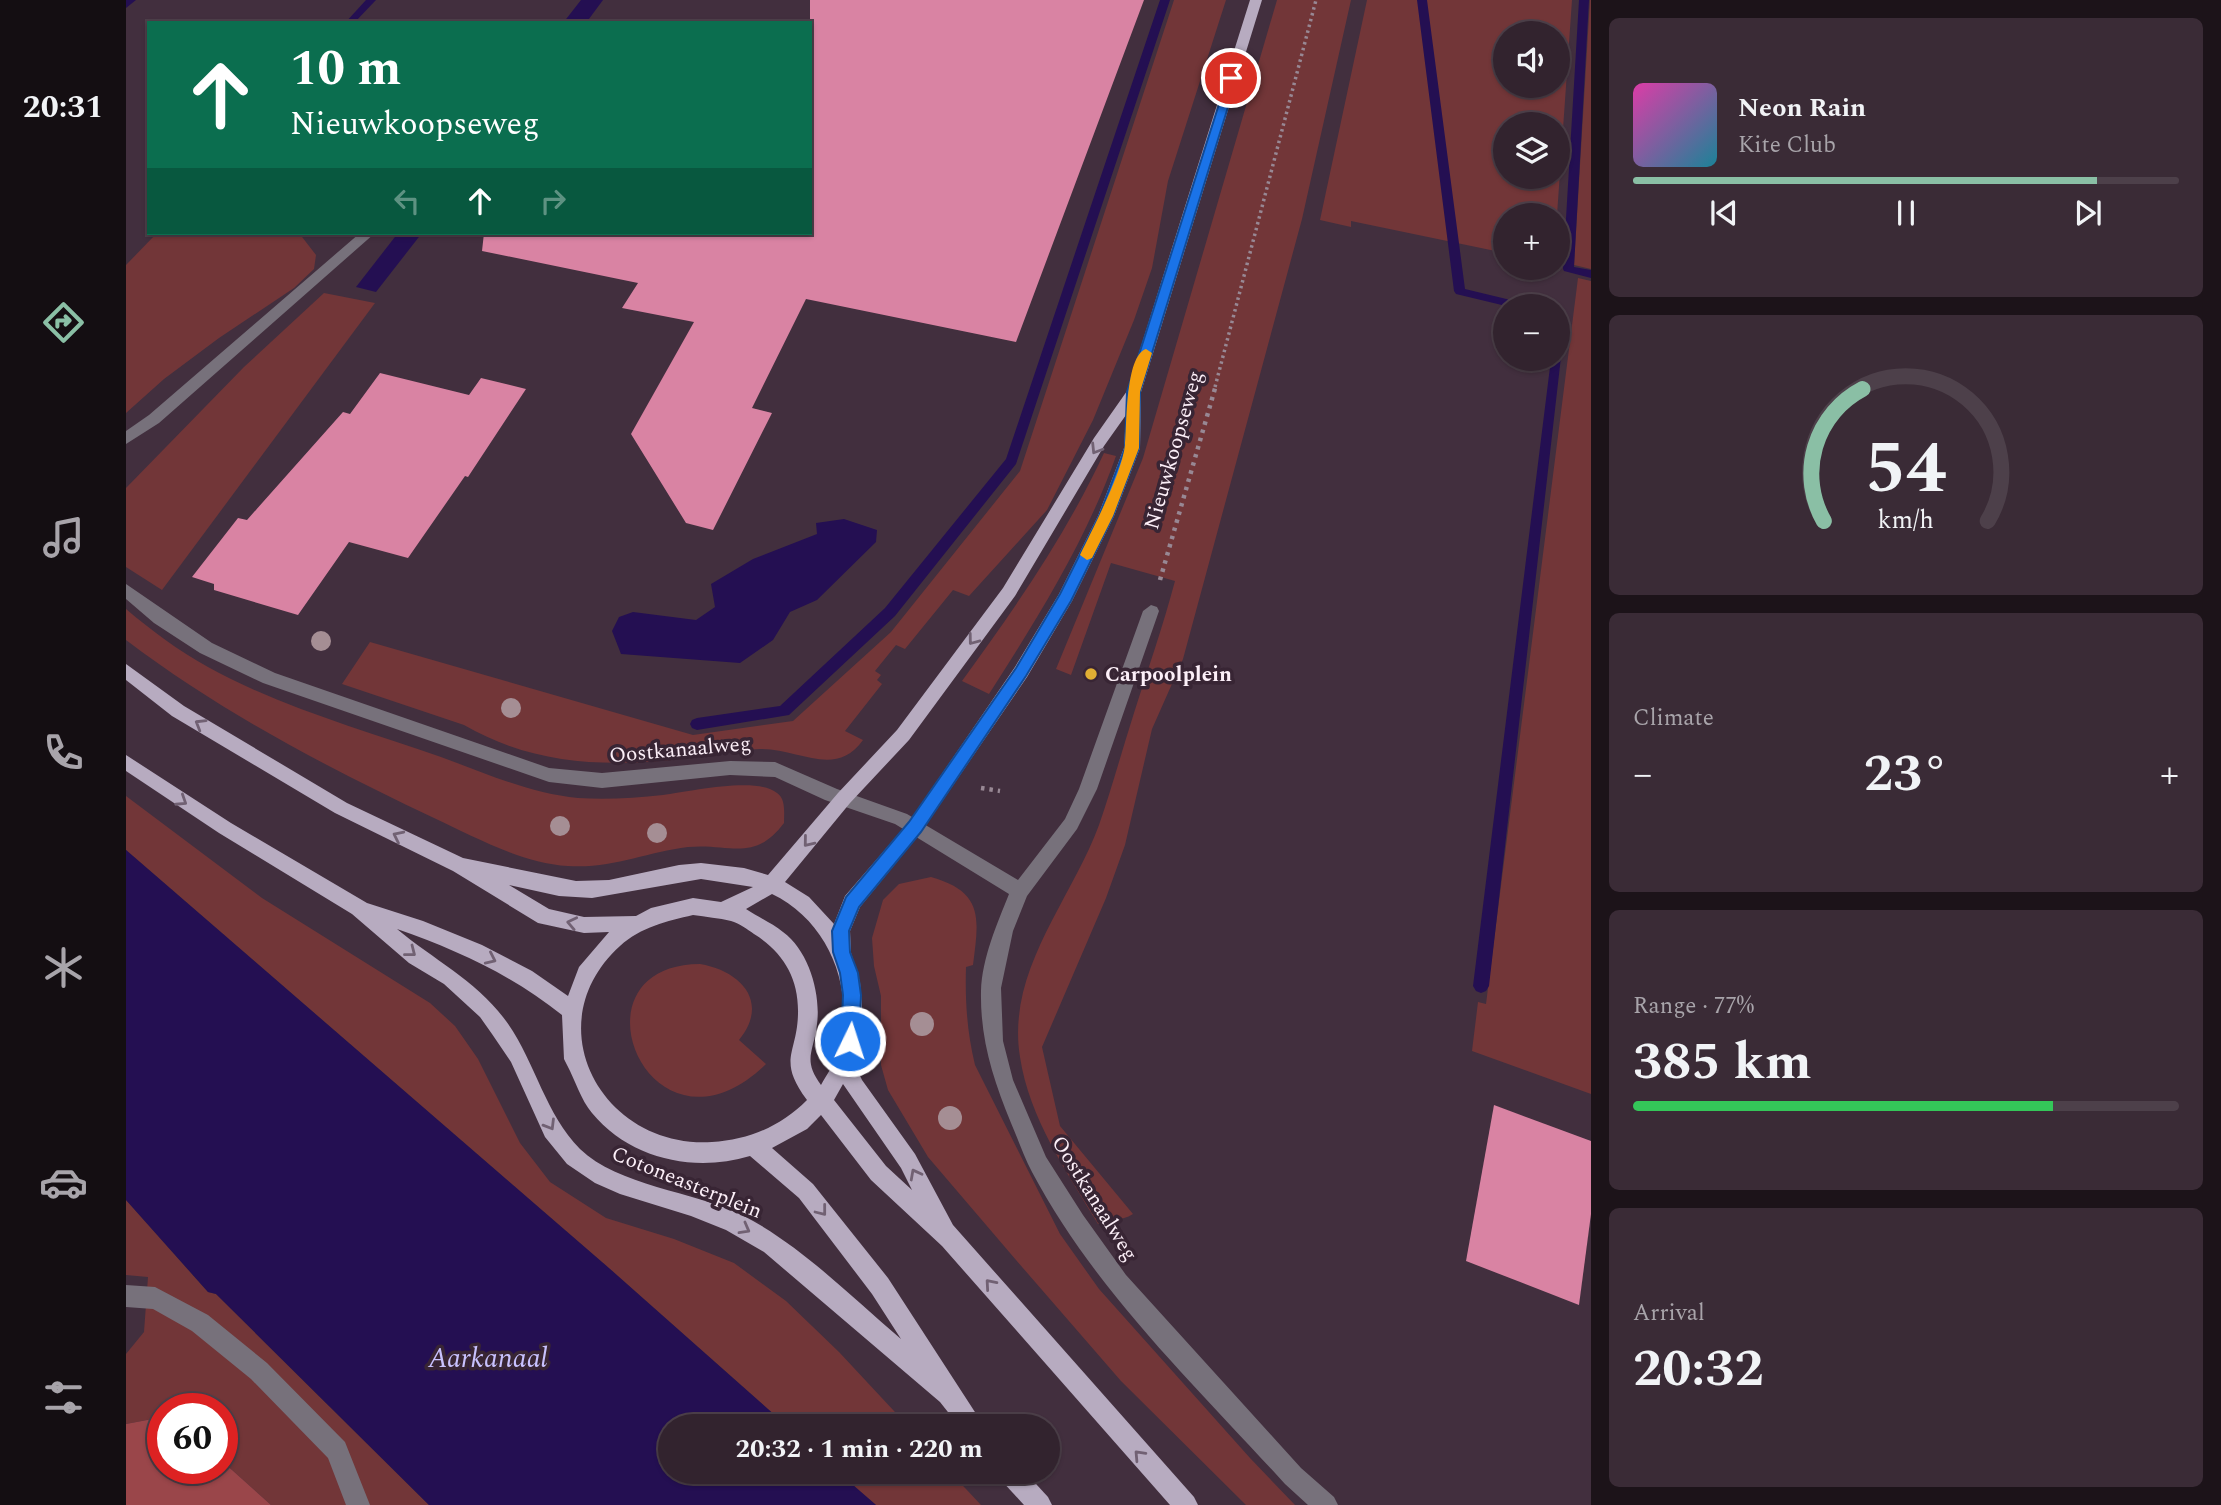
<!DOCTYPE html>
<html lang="en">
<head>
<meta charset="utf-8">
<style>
  :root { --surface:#32232e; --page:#3a2b36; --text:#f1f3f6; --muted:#a8a4aa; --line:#4d404a; --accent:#8abfa5 }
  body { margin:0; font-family:Spectral,serif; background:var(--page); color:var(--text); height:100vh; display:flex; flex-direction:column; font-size:26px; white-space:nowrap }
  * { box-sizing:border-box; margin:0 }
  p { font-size:23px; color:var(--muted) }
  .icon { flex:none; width:38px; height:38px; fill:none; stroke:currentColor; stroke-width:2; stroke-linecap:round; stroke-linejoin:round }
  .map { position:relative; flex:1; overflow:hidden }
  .details { display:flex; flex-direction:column; gap:18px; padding:18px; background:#1c1319; width:630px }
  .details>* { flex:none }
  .banner { position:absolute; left:21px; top:21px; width:665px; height:214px; border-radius:0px; box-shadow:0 2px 5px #0004,0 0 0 2px var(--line); background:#0b6e4f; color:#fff; overflow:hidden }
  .buttons { position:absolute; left:1367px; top:21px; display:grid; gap:14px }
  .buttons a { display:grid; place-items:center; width:77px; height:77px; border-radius:50%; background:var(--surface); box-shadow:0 2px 5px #0004,0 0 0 2px var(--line); font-size:35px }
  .speed { position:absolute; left:21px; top:1393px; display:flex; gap:14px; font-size:35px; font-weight:700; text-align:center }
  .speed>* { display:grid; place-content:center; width:91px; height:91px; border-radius:50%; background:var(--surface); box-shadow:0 2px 5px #0004,0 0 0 2px var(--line); line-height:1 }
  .speed .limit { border:10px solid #d22; background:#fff; color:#111 }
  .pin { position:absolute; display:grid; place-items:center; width:60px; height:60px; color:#fff; margin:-30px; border:4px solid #fff; border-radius:50%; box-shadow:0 2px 7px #0007 }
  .me { position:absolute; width:77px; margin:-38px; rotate:4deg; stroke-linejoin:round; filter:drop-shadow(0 0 5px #0008) }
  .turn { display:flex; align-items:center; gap:24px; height:147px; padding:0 28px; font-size:32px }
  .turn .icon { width:91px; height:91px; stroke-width:2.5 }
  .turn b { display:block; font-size:49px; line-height:60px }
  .lanes { display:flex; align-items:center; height:66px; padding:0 28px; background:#0003; justify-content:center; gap:35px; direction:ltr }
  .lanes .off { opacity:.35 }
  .big { font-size:52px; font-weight:700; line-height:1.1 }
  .details .widget { flex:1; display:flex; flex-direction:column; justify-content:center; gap:10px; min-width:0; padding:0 24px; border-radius:10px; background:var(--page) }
  .details .dial { align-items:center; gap:0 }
  .dial svg { height:182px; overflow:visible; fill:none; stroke:var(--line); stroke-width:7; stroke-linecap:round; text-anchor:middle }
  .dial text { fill:var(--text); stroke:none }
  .song { display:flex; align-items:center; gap:21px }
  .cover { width:84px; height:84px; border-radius:10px; background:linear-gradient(135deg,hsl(320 70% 55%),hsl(190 70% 35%)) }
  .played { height:7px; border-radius:4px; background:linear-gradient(90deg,var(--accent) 85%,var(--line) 85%) }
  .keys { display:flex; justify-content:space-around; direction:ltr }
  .heat { display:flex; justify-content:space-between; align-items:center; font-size:38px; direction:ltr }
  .charge { height:10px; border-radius:5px; background:linear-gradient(90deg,#34c759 77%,var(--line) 0) }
  .trip { position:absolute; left:532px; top:1414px; width:402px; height:70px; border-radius:35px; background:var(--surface); box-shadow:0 2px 5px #0004,0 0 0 2px var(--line); font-weight:700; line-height:70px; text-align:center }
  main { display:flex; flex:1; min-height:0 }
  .tabs { display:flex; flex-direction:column; width:126px; justify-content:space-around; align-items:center; background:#140e12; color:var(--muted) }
  .tabs .icon { width:49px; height:49px }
  .tabs .current { color:var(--accent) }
  .tabs b { font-size:32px; color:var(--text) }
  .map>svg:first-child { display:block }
  .green { fill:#723638; fill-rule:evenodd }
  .forest { fill:#9a464a }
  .water { fill:#240f52 }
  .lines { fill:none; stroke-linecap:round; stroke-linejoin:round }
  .stream { fill:#240f52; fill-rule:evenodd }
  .building { fill:#d983a3 }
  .path-far1 { stroke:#988894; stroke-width:3.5; stroke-dasharray:2.5 3.5; stroke-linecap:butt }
  .path { stroke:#988894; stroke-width:4.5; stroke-dasharray:3.5 5; stroke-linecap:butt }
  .minor { fill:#77717b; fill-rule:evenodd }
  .major { fill:#b7abc0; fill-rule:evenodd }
  .tree { fill:#a58e94 }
  .oneway { stroke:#716173 }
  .route { fill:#1a73e8; stroke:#114b97; stroke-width:2 }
  .slow { fill:#f59e0b }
  .poi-dot { fill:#e1af34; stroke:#382534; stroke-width:2.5 }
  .labels { text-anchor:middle; stroke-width:7; stroke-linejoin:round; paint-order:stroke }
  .street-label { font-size:21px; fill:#fceff8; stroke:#382534 }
  .poi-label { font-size:21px; font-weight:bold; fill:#fceff8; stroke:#382534; text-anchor:start }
  .near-water-label { font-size:28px; font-style:italic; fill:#c8c1fe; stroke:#382534 }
</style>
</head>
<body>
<main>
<nav class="tabs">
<b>20:31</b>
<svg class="icon current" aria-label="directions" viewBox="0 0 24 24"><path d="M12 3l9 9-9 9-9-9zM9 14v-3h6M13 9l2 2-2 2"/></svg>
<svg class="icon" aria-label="music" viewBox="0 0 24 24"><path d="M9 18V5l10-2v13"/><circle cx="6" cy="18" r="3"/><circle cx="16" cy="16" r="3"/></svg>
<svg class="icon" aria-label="phone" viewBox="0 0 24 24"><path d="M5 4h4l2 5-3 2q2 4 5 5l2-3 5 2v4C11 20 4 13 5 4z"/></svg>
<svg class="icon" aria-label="climate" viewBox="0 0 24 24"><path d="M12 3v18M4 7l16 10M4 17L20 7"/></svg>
<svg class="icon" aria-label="car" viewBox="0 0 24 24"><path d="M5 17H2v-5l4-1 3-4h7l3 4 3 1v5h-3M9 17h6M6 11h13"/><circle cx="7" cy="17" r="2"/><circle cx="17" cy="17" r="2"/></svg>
<svg class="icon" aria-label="filters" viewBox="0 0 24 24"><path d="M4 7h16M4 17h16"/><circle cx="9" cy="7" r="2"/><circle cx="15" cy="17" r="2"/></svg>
</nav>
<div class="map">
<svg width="1465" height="1505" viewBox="0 0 1465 1505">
  <rect width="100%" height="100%" fill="#422f3e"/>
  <g class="green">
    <path d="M 1048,0 L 1100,0 L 1042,181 L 1026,268 L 1008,320 L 967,420 L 921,510 L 843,596 L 827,590 L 779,649 L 770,645 L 749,671 L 755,675 L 751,680 L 756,684 L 719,731 L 737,740 C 709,779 673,748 634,749 C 611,750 588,755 565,758 C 484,767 411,767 338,725 L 216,684 L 244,642 L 567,735 L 667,721 L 765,632 L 894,471 Z"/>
    <path d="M 1151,0 L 1225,0 L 1176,219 L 1057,659 L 1026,729 L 999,845 L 980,898 L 916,1047 L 934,1126 L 1007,1214 C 995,1222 984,1218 972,1224 C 941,1172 903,1118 894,1057 C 880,971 945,901 973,825 C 986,788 996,750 1008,713 C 1022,669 1037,626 1049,581 L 985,563 L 945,675 L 930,669 L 1017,458 Z"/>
    <path d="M 1241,0 L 1446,0 L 1431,215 L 1379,215 L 1379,253 L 1225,221 L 1225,227 L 1194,220 ZM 1379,33 L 1432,33 L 1432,86 L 1379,86 ZM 1379,124 L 1432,124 L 1432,177 L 1379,177 Z"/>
    <polygon points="1464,0 1465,0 1465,269 1448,265"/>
    <polygon points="31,233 173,233 190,255 188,269 168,288 93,338 38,379 0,413 0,265"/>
    <polygon points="1452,278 1465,281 1465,1094 1346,1051 1352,1002 1360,1004"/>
    <polygon points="198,293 249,303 36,590 0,567 0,488 118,367"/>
    <path d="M 978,453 L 990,456 C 960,541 911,619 863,694 L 836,681 C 889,608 940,535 978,453 Z"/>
    <path d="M 0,609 C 26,631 53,651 82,667 C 152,706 240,731 315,757 C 359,773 405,794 452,798 C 480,800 509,798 537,795 C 562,792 631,776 651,793 C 660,799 658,813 658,823 C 628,863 604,843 562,847 C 520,852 486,869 442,866 C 395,863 349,837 308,818 C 200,767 95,712 0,640 Z"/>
    <polygon points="0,796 136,898 304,1003 329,1026 352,1059 394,1143 424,1182 480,1218 548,1239 608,1263 660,1301 713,1352 782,1426 661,1426 484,1269 0,850"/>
    <path d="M 805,877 C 858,892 853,918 847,965 L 840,967 C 839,1001 841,1032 849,1065 L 934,1234 L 973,1289 L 1124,1458 L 1169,1505 L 1120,1505 L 995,1381 L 890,1260 L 802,1157 L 762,1090 L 755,1065 L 755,996 L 748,966 L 746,938 L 757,900 L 773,884 Z"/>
    <path d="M 574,964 C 615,971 644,1002 613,1040 L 640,1064 C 524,1176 437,965 574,964 Z"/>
    <polygon points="0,1200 82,1292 90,1294 303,1505 145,1505 96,1461 96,1409 37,1409 37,1417 0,1424 0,1354 18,1332 22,1277 0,1275"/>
    <polygon points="712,1472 824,1472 855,1505 750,1505"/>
  </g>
  <polygon class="forest" points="37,1417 37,1468 96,1468 96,1461 145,1505 0,1505 0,1424"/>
  <g class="water">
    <polygon points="455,0 477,0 460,23 437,23"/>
    <polygon points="272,233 296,233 250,292 230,287"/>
    <polygon points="718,519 751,530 750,542 691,600 664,612 647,640 614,663 495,654 486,631 493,617 507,612 570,620 589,607 585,584 627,559 691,534 690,523"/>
    <polygon points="0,850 484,1269 661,1426 544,1426 544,1472 712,1472 750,1505 303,1505 90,1294 82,1292 0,1200"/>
  </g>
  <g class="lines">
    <g class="stream">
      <polygon points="0,0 10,0 0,8"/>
      <polygon points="240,0 250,0 228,23 219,23"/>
      <polygon points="1034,0 1044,0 890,464 769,616 663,715 571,730 566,728 564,724 566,720 571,718 654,706 759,608 880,459"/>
      <polygon points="1291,0 1301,0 1339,289 1397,303 1398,306 1380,306 1330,294 1328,291"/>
      <polygon points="1453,0 1463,0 1448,267 1465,270 1465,278 1438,271 1437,269"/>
      <polygon points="1432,312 1442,317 1438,354 1435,357 1363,986 1360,991 1355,993 1350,991 1347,986 1425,359 1432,359"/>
    </g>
  </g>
  <g class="building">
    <polygon points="684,0 1018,0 890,342 680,299 626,408 646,413 587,530 560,523 505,434 568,322 496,308 512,283 356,251 358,233 684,233"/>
    <polygon points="254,373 343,395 355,378 400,389 342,477 339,476 282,558 223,542 172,615 88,590 88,584 66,577 112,518 121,520 217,412 224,414"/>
    <polygon points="1368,1105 1465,1141 1465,1214 1453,1305 1340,1261"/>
  </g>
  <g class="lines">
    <polyline class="path-far1" points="1089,387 1190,0"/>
    <g class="path">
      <polyline points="1034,580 1090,385"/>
      <polyline points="855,788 874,791"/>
    </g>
    <g class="minor">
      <polygon points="234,233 249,233 33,423 0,444 0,431 23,415"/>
      <path d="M 0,584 L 86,643 L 149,673 L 423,768 L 476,773 L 604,761 L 649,762 L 711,789 L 781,814 L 892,880 L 939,819 L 953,789 L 1017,611 L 1025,605 L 1031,607 L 1033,611 L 971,789 L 951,829 L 901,896 L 887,931 L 875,988 L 877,1041 L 887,1080 L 920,1157 L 957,1215 L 1000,1275 L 1175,1468 L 1208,1497 L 1212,1505 L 1182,1505 L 1159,1484 C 1070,1386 969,1291 906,1172 C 898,1157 892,1139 885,1123 C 867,1079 854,1039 855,991 C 856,958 871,924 883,894 L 769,824 L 699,800 L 649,777 L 604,775 L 476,788 L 423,782 L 137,683 L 74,653 L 28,623 L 0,599 Z"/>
      <polygon points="0,1285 29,1287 82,1315 141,1363 219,1442 244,1505 220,1505 202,1458 125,1379 66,1331 27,1309 0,1307"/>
    </g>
    <g class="major">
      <path d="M 1124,0 L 1136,0 L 1015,392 L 1014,448 L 988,516 L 946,601 L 901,677 L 795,832 L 734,907 L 724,931 L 725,953 L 734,982 L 736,1006 L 735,1035 L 728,1063 L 736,1080 L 789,1154 L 827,1225 L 1068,1497 L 1072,1505 L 1044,1505 L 816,1246 L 745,1180 L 695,1115 L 681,1129 L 646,1148 L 687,1184 L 762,1278 L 858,1426 L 833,1426 L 814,1402 L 638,1252 L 600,1230 L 565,1216 L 494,1194 L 469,1183 L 441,1164 L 419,1137 L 385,1062 L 366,1034 L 354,1017 L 318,984 L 283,963 L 226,914 L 93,833 L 0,771 L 0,755 L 105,823 L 241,903 L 297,921 L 356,945 L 406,971 L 442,996 L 453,967 L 483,932 L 458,933 L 412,923 L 327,871 L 209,813 L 46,716 L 0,680 L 0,664 L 58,706 L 221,803 L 337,858 L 450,881 L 483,880 L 553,865 L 575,863 L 618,868 L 642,875 L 712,793 L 771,730 L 877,588 L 968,438 L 1001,391 ZM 1000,415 L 998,448 L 972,516 L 933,594 L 889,667 L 783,822 L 719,896 L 708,924 L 683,897 L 659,882 L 724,803 L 783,740 L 889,596 L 978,446 ZM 575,879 L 627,887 L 595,902 L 567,898 L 525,908 L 510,916 L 458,917 L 423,909 L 383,885 L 433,896 L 466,898 ZM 646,894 C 705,922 732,995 710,1056 C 707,1066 700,1076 695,1085 C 676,1059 688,1052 691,1024 C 695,994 683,951 657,932 C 646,923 632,917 620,909 ZM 567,915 C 580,917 593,918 605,921 C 613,923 621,929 628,934 C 657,952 673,978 672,1014 C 671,1055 651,1059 681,1100 C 655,1126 623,1140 586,1142 C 476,1149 408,1024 494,946 C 515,927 541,921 567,915 ZM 271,929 C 331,950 386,975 436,1015 L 438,1059 L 441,1065 C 449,1080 455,1100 466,1113 C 504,1159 568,1173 624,1156 L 673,1198 L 746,1294 L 775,1339 C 724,1296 675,1245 616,1215 C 567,1191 492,1186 454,1149 C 419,1114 409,1061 380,1021 C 351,981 308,960 271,929 ZM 717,1084 L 775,1168 L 786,1190 L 760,1166 L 708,1100 Z"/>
      <polygon points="871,1472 899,1472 922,1497 926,1505 898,1505 875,1480"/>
    </g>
  </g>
  <g class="tree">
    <circle cx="195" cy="641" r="10"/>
    <circle cx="385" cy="708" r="10"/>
    <circle cx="434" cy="826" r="10"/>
    <circle cx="531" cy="833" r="10"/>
    <circle cx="796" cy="1024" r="12"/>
    <circle cx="824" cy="1118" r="12"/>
  </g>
  <defs><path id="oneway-chevron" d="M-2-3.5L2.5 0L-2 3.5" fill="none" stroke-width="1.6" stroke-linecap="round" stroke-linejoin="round" transform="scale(1.75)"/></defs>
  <g class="oneway">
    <use href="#oneway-chevron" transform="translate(970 449) rotate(122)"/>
    <use href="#oneway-chevron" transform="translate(847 640) rotate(127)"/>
    <use href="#oneway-chevron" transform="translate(74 724) rotate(-149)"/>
    <use href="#oneway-chevron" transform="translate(56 801) rotate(33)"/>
    <use href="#oneway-chevron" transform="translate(272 836) rotate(-154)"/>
    <use href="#oneway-chevron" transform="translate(682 842) rotate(129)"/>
    <use href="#oneway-chevron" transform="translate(446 923) rotate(-168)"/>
    <use href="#oneway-chevron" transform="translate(285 952) rotate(38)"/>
    <use href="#oneway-chevron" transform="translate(365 959) rotate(25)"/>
    <use href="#oneway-chevron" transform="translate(424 1125) rotate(59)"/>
    <use href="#oneway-chevron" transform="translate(789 1174) rotate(-118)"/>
    <use href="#oneway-chevron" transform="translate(696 1211) rotate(52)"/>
    <use href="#oneway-chevron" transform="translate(619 1229) rotate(29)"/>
    <use href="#oneway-chevron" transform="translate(864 1284) rotate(-131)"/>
    <use href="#oneway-chevron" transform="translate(1013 1455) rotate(-133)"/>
  </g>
  <polygon class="route" points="1102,76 1111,78 1014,392 1013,448 987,516 945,601 900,676 795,832 733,907 723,931 724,952 732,973 735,995 733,1041 730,1047 724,1049 718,1047 715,1041 717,995 714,973 707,952 706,931 720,897 783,822 890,668 934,594 973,516 999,448 1001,392"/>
  <path class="slow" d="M 1020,349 L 1026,353 L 1014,392 L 1013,448 L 987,516 L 966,558 L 961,560 L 954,555 C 967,528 996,473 999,445 C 1001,426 999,356 1020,349 Z"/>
  <circle class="poi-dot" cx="965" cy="674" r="7"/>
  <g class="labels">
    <g class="street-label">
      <text transform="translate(1047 450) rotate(-74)" y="7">Nieuwkoopseweg</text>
      <text transform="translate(554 749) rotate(-5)" y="7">Oostkanaalweg</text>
      <text transform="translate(561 1182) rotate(22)" y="7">Cotoneasterplein</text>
      <text transform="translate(969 1198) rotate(58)" y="7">Oostkanaalweg</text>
    </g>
    <g class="poi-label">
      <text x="979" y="681">Carpoolplein</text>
    </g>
    <g class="near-water-label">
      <text x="362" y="1367">Aarkanaal</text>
    </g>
  </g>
</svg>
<div class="buttons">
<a><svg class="icon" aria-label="sound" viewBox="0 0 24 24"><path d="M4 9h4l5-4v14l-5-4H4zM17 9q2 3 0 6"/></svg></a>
<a><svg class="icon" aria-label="layers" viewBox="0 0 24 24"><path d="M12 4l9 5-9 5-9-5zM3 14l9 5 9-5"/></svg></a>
<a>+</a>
<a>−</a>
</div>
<div class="speed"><div class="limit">60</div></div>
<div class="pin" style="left:1105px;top:78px;background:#d93025"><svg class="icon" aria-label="arrive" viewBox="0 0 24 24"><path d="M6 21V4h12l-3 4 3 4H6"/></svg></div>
<svg class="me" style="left:724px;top:1041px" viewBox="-20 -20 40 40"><circle r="17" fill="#1a73e8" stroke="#fff" stroke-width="3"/><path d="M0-11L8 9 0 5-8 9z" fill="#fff"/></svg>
<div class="trip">20:32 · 1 min · 220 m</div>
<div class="banner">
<div class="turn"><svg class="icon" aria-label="ahead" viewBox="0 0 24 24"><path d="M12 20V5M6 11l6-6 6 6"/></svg><div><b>10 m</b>Nieuwkoopseweg</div></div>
<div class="lanes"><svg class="icon off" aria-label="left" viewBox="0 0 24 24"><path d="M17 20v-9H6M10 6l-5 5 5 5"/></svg><svg class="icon" aria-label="ahead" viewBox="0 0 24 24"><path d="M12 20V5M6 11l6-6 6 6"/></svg><svg class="icon off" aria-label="right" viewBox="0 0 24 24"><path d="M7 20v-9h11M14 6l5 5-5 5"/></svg></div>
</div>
</div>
<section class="details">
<div class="widget">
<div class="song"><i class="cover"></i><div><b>Neon Rain</b><p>Kite Club</p></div></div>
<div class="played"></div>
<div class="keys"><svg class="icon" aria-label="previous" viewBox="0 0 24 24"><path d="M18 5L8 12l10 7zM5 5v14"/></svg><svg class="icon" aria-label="pause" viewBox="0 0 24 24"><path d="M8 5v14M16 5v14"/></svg><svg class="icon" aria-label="next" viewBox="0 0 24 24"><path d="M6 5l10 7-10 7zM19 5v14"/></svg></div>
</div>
<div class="widget dial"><svg viewBox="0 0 100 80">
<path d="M14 69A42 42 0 1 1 86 69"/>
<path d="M14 69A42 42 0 0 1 31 11" stroke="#8abfa5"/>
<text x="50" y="56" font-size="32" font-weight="700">54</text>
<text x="50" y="72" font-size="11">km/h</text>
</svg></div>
<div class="widget"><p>Climate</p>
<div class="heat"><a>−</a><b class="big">23°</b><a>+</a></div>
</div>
<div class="widget"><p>Range · 77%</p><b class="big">385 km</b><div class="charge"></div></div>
<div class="widget"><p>Arrival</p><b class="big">20:32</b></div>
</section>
</main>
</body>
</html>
